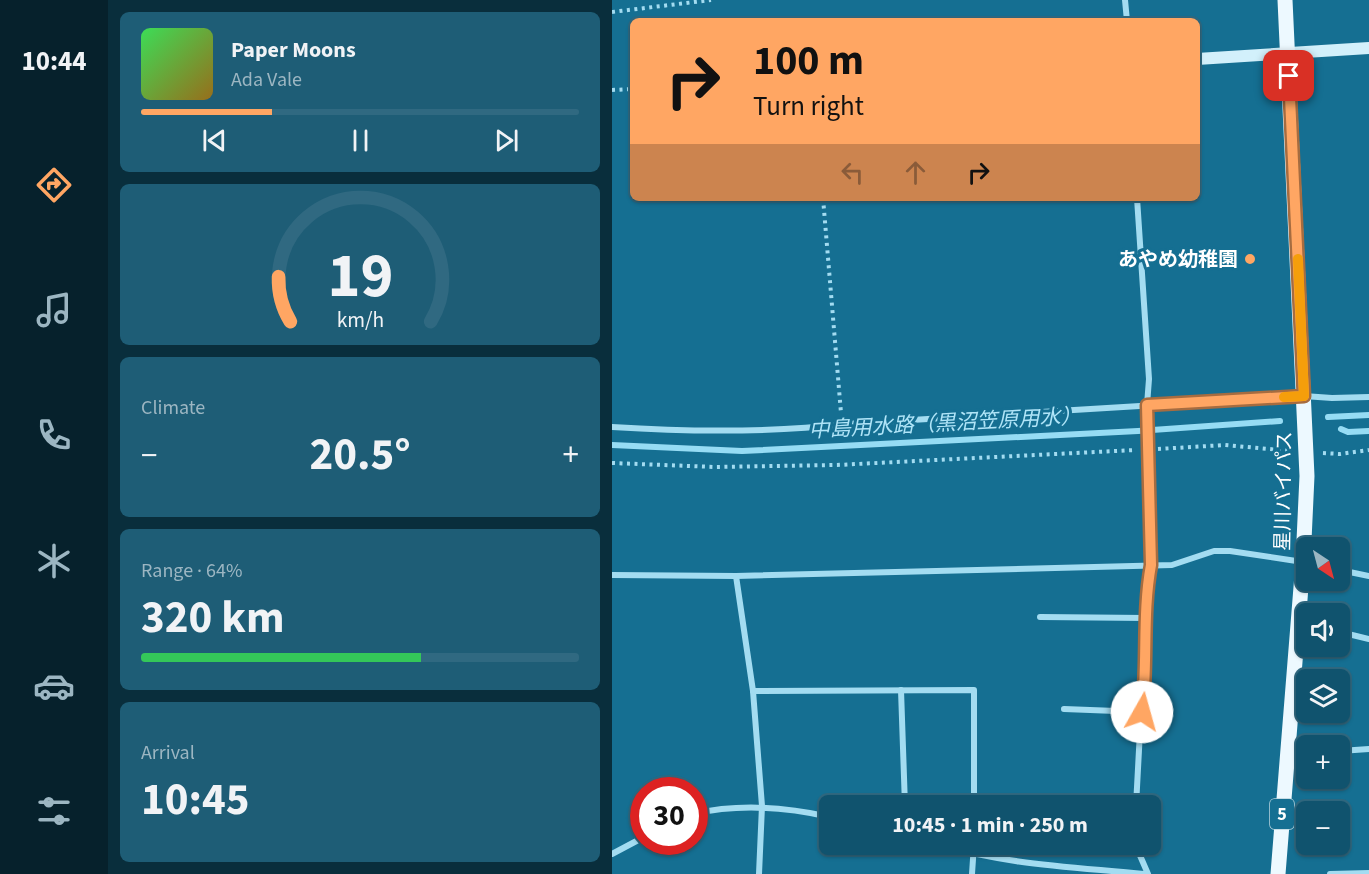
<!DOCTYPE html>
<html lang="en">
<head>
<meta charset="utf-8">
<style>
  :root { --surface:#10536e; --page:#1e5d76; --text:#f1f3f6; --muted:#9cb6c2; --line:#306981; --accent:#ffa663 }
  body { margin:0; font-family:"Source Sans 3","Noto Sans JP",sans-serif; background:var(--page); color:var(--text); height:100vh; display:flex; flex-direction:column; font-size:22px; white-space:nowrap }
  * { box-sizing:border-box; margin:0 }
  p { font-size:20px; color:var(--muted) }
  .icon { flex:none; width:33px; height:33px; fill:none; stroke:currentColor; stroke-width:2; stroke-linecap:round; stroke-linejoin:round }
  .map { position:relative; flex:1; overflow:hidden }
  .details { display:flex; flex-direction:column; gap:12px; padding:12px; background:#092e3c; width:504px }
  .details>* { flex:none }
  .hud { position:absolute; left:18px; top:18px; width:570px; height:183px; border-radius:9px; box-shadow:0 2px 4px #0004,0 0 0 2px var(--line); background:#ffa663; color:#111; overflow:hidden }
  .needle { width:39px; rotate:144deg }
  .buttons { position:absolute; left:684px; top:537px; display:grid; gap:12px }
  .buttons a { display:grid; place-items:center; width:54px; height:54px; border-radius:9px; background:var(--surface); box-shadow:0 2px 4px #0004,0 0 0 2px var(--line); font-size:30px }
  .speed { position:absolute; left:18px; top:777px; display:flex; gap:12px; font-size:30px; font-weight:700; text-align:center }
  .speed>* { display:grid; place-content:center; width:78px; height:78px; border-radius:50%; background:var(--surface); box-shadow:0 2px 4px #0004,0 0 0 2px var(--line); line-height:1 }
  .speed .limit { border:9px solid #d22; background:#fff; color:#111 }
  .pin { position:absolute; display:grid; place-items:center; width:51px; height:51px; color:#fff; margin:-26px; border-radius:12px; box-shadow:0 3px 9px #0006 }
  .me { position:absolute; width:66px; margin:-33px; rotate:7deg; stroke-linejoin:round; filter:drop-shadow(0 0 4px #0008) }
  .turn { display:flex; align-items:center; gap:21px; height:126px; padding:0 24px; font-size:27px }
  .turn .icon { width:78px; height:78px; stroke-width:2.5 }
  .turn b { display:block; font-size:42px; line-height:51px }
  .lanes { display:flex; align-items:center; height:57px; padding:0 24px; background:#0003; justify-content:center; gap:30px; direction:ltr }
  .lanes .off { opacity:.35 }
  .big { font-size:45px; font-weight:700; line-height:1.1 }
  .details .tile { flex:1; display:flex; flex-direction:column; justify-content:center; gap:9px; min-width:0; padding:0 21px; border-radius:9px; background:var(--page) }
  .details .dial { align-items:center; gap:0 }
  .dial svg { height:156px; overflow:visible; fill:none; stroke:var(--line); stroke-width:7; stroke-linecap:round; text-anchor:middle }
  .dial text { fill:var(--text); stroke:none }
  .song { display:flex; align-items:center; gap:18px }
  .cover { width:72px; height:72px; border-radius:9px; background:linear-gradient(135deg,hsl(130 70% 55%),hsl(40 70% 35%)) }
  .played { height:6px; border-radius:3px; background:linear-gradient(90deg,var(--accent) 30%,var(--line) 30%) }
  .keys { display:flex; justify-content:space-around; direction:ltr }
  .heat { display:flex; justify-content:space-between; align-items:center; font-size:33px; direction:ltr }
  .charge { height:9px; border-radius:4px; background:linear-gradient(90deg,#34c759 64%,var(--line) 0) }
  .trip { position:absolute; left:207px; top:795px; width:342px; height:60px; border-radius:9px; background:var(--surface); box-shadow:0 2px 4px #0004,0 0 0 2px var(--line); font-weight:700; line-height:60px; text-align:center }
  main { display:flex; flex:1; min-height:0 }
  .tabs { display:flex; flex-direction:column; width:108px; justify-content:space-around; align-items:center; background:#06212c; color:var(--muted) }
  .tabs .icon { width:42px; height:42px }
  .tabs .selected { color:var(--accent) }
  .tabs b { font-size:27px; color:var(--text) }
  .map>svg:first-child { display:block }
  .lines { fill:none; stroke-linecap:round; stroke-linejoin:round }
  .stream { stroke:#96dcf4; stroke-width:6 }
  .path { stroke:#a3dcf1; stroke-width:4; stroke-dasharray:3 4.5; stroke-linecap:butt }
  .lane { stroke:#a3dcf1; stroke-width:4.5 }
  .street { stroke:#a3dcf1; stroke-width:6 }
  .secondary { stroke:#d2f0fb; stroke-width:12 }
  .primary { stroke:#edf9ff; stroke-width:15 }
  .route-casing { stroke:#a66c40; stroke-width:15 }
  .route { stroke:#ffa663; stroke-width:10 }
  .slow { stroke:#f59e0b; stroke-width:10 }
  .poi-dot { fill:#ffa663; stroke:#156f92; stroke-width:2 }
  .labels { text-anchor:middle; stroke-width:6; stroke-linejoin:round; paint-order:stroke }
  .shield { fill:#156f92; stroke:#b9d4de; stroke-width:1.5 }
  .shield-label { font-size:18px; font-weight:bold; fill:#fff }
  .poi-label { font-size:20px; font-weight:bold; fill:#fff; stroke:#156f92; text-anchor:end }
  .street-label { font-size:20px; fill:#fff; stroke:#156f92 }
  .water-label { font-size:21px; font-style:italic; fill:#b0e5f8; stroke:#156f92 }
</style>
</head>
<body>
<main>
<nav class="tabs">
<b>10:44</b>
<svg class="icon selected" aria-label="directions" viewBox="0 0 24 24"><path d="M12 3l9 9-9 9-9-9zM9 14v-3h6M13 9l2 2-2 2"/></svg>
<svg class="icon" aria-label="music" viewBox="0 0 24 24"><path d="M9 18V5l10-2v13"/><circle cx="6" cy="18" r="3"/><circle cx="16" cy="16" r="3"/></svg>
<svg class="icon" aria-label="phone" viewBox="0 0 24 24"><path d="M5 4h4l2 5-3 2q2 4 5 5l2-3 5 2v4C11 20 4 13 5 4z"/></svg>
<svg class="icon" aria-label="climate" viewBox="0 0 24 24"><path d="M12 3v18M4 7l16 10M4 17L20 7"/></svg>
<svg class="icon" aria-label="car" viewBox="0 0 24 24"><path d="M5 17H2v-5l4-1 3-4h7l3 4 3 1v5h-3M9 17h6M6 11h13"/><circle cx="7" cy="17" r="2"/><circle cx="17" cy="17" r="2"/></svg>
<svg class="icon" aria-label="filters" viewBox="0 0 24 24"><path d="M4 7h16M4 17h16"/><circle cx="9" cy="7" r="2"/><circle cx="15" cy="17" r="2"/></svg>
</nav>
<section class="details">
<div class="tile">
<div class="song"><i class="cover"></i><div><b>Paper Moons</b><p>Ada Vale</p></div></div>
<div class="played"></div>
<div class="keys"><svg class="icon" aria-label="previous" viewBox="0 0 24 24"><path d="M18 5L8 12l10 7zM5 5v14"/></svg><svg class="icon" aria-label="pause" viewBox="0 0 24 24"><path d="M8 5v14M16 5v14"/></svg><svg class="icon" aria-label="next" viewBox="0 0 24 24"><path d="M6 5l10 7-10 7zM19 5v14"/></svg></div>
</div>
<div class="tile dial"><svg viewBox="0 0 100 80">
<path d="M14 69A42 42 0 1 1 86 69"/>
<path d="M14 69A42 42 0 0 1 8 46" stroke="#ffa663"/>
<text x="50" y="56" font-size="32" font-weight="700">19</text>
<text x="50" y="72" font-size="11">km/h</text>
</svg></div>
<div class="tile"><p>Climate</p>
<div class="heat"><a>−</a><b class="big">20.5°</b><a>+</a></div>
</div>
<div class="tile"><p>Range · 64%</p><b class="big">320 km</b><div class="charge"></div></div>
<div class="tile"><p>Arrival</p><b class="big">10:45</b></div>
</section>
<div class="map">
<svg width="757" height="874" viewBox="0 0 757 874">
  <rect width="100%" height="100%" fill="#156f92"/>
  <g class="lines">
    <g class="stream">
      <polyline points="716,417 757,415"/>
      <polyline points="729,429 736,432 757,431"/>
      <polyline points="0,445 130,451 526,431 668,421"/>
    </g>
    <g class="path">
      <polyline points="0,12 99,0"/>
      <polyline points="0,90 21,89"/>
      <polyline points="211,198 229,413"/>
      <polyline points="546,449 613,445 679,451"/>
      <polyline points="711,453 728,454 757,450"/>
      <polyline points="0,463 103,467 225,465 524,450"/>
    </g>
    <polyline class="lane" points="535,405 535,450"/>
    <g class="street">
      <polyline points="513,0 515,21"/>
      <polyline points="525,198 537,379 535,405"/>
      <path d="M 0,427 C 79,432 156,433 234,424 L 692,396 L 720,398 L 757,397"/>
      <polyline points="728,570 757,576"/>
      <polyline points="0,575 124,576 560,565 602,551 618,551 691,562"/>
      <polyline points="124,576 141,691 150,806 147,874"/>
      <polyline points="428,617 534,618"/>
      <polyline points="728,632 757,639"/>
      <polyline points="289,690 293,806"/>
      <polyline points="141,691 362,690 362,806"/>
      <polyline points="452,709 530,712"/>
      <polyline points="728,751 757,749"/>
      <polyline points="677,754 694,753"/>
      <polyline points="524,806 528,731 534,679 535,586 539,565 535,450"/>
      <path d="M 82,814 C 128,803 173,807 218,817"/>
      <path d="M 326,844 C 393,865 463,867 532,874"/>
      <polyline points="523,844 536,874"/>
      <polyline points="0,854 32,837"/>
      <polyline points="360,874 362,844"/>
      <polyline points="718,874 757,873"/>
    </g>
    <polyline class="secondary" points="585,59 757,48"/>
    <polyline class="primary" points="666,874 691,562 695,476 673,0"/>
  </g>
  <g class="lines">
    <defs>
      <path id="route" d="M 530,712 C 536,664 530,614 539,565 L 535,405 L 692,396 L 677,76"/>
    </defs>
    <use href="#route" class="route-casing"/>
    <use href="#route" class="route"/>
    <polyline class="slow" points="672,397 692,396 686,259"/>
  </g>
  <circle class="poi-dot" cx="638" cy="259" r="6"/>
  <g class="labels">
    <rect class="shield" x="658" y="799" width="24" height="30" rx="4.5"/>
    <g class="shield-label">
      <text x="670" y="820">5</text>
    </g>
    <g class="poi-label">
      <text x="626" y="266">あやめ幼稚園</text>
    </g>
    <g class="street-label">
      <text transform="translate(671 491) rotate(-89)" y="7">星川バイパス</text>
    </g>
    <g class="water-label">
      <text transform="translate(333 423) rotate(-3)" y="7">中島用水路（黒沼笠原用水）</text>
    </g>
  </g>
</svg>
<div class="buttons">
<a><svg class="needle" viewBox="-14 -14 28 28"><path d="M0-13l5 13h-10z" fill="#e53935"/><path d="M0 13l5-13h-10z" fill="#9cb6c2"/></svg></a>
<a><svg class="icon" aria-label="sound" viewBox="0 0 24 24"><path d="M4 9h4l5-4v14l-5-4H4zM17 9q2 3 0 6"/></svg></a>
<a><svg class="icon" aria-label="layers" viewBox="0 0 24 24"><path d="M12 4l9 5-9 5-9-5zM3 14l9 5 9-5"/></svg></a>
<a>+</a>
<a>−</a>
</div>
<div class="speed"><div class="limit">30</div></div>
<div class="pin" style="left:677px;top:76px;background:#d93025"><svg class="icon" aria-label="arrive" viewBox="0 0 24 24"><path d="M6 21V4h12l-3 4 3 4H6"/></svg></div>
<svg class="me" style="left:530px;top:712px" viewBox="-20 -20 40 40"><circle r="19" fill="#fff"/><path d="M0-13L10 11 0 6-10 11z" fill="#ffa663"/></svg>
<div class="trip">10:45 · 1 min · 250 m</div>
<div class="hud">
<div class="turn"><svg class="icon" aria-label="right" viewBox="0 0 24 24"><path d="M7 20v-9h11M14 6l5 5-5 5"/></svg><div><b>100 m</b>Turn right</div></div>
<div class="lanes"><svg class="icon off" aria-label="left" viewBox="0 0 24 24"><path d="M17 20v-9H6M10 6l-5 5 5 5"/></svg><svg class="icon off" aria-label="ahead" viewBox="0 0 24 24"><path d="M12 20V5M6 11l6-6 6 6"/></svg><svg class="icon" aria-label="right" viewBox="0 0 24 24"><path d="M7 20v-9h11M14 6l5 5-5 5"/></svg></div>
</div>
</div>
</main>
</body>
</html>
